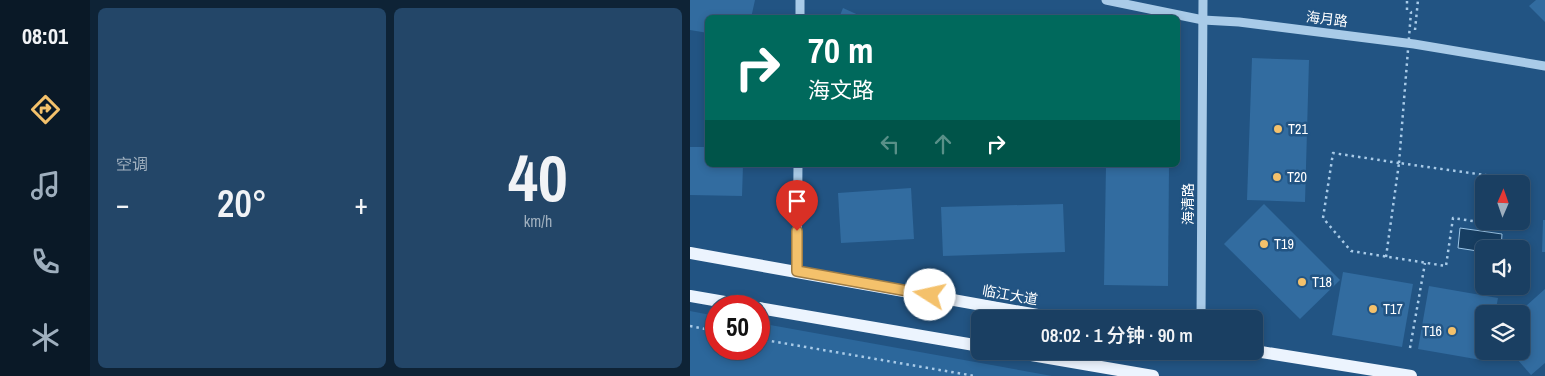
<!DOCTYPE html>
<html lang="zh">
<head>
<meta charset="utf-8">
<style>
  :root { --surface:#1a3f62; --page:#234668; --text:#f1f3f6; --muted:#9fafbe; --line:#385877; --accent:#f4c16b }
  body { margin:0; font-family:"Archivo Narrow","Noto Sans SC",sans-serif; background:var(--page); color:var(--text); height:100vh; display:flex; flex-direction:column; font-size:19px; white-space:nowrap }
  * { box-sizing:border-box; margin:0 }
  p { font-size:16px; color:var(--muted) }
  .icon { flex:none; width:28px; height:28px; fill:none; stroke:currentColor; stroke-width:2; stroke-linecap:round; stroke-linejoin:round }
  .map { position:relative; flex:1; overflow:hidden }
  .panel { display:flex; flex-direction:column; gap:8px; padding:8px; background:#0e2336; width:600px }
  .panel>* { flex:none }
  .hud { position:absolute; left:15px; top:15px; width:475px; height:152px; border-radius:8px; box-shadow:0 2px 8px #0003,0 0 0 1px var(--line); background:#00695c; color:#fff; overflow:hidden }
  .needle { width:32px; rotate:2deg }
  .controls { position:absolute; left:785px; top:175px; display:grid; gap:10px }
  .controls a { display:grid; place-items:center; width:55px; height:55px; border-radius:8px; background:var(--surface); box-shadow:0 2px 8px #0003,0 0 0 1px var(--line); font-size:25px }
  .speed { position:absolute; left:15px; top:295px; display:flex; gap:10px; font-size:25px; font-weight:700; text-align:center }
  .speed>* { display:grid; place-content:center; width:65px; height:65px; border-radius:50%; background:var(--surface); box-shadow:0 2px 8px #0003,0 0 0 1px var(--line); line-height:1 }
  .speed .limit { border:8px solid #d22; background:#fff; color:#111 }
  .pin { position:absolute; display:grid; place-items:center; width:42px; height:42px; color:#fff; margin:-51px -21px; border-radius:50% 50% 50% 0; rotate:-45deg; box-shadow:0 0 5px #0007 }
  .pin .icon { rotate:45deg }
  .me { position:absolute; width:55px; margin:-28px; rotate:280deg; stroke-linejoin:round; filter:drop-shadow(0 0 4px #0008) }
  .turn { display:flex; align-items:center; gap:18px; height:105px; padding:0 20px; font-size:22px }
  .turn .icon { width:65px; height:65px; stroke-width:2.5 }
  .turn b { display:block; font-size:35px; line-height:42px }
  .lanes { display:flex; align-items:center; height:48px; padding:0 20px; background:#0003; justify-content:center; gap:25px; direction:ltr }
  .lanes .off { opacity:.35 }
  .big { font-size:38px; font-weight:600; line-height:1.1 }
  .panel .tile { flex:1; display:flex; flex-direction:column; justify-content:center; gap:8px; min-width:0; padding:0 18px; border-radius:8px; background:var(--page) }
  .panel .dial { align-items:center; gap:0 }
  .dial b { font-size:65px; line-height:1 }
  .heat { display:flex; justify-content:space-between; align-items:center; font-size:28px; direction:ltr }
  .panel .tiles { flex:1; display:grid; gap:8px; grid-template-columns:repeat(2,1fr) }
  .trip { position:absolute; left:281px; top:310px; width:292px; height:50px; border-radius:8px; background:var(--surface); box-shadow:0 2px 8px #0003,0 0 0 1px var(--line); font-weight:600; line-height:50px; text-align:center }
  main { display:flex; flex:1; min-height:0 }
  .dock { display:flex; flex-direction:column; width:90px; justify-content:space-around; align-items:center; background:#0a1927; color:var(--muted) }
  .dock .icon { width:35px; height:35px }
  .dock .active { color:var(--accent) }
  .dock b { font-size:22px; color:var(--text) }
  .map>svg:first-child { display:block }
  .green { fill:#2c679b }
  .water { fill:#173e62; stroke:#9dc7e9 }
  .building { fill:#326ca0 }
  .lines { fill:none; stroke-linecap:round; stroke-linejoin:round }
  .path { stroke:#a9cbe8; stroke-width:2.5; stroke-dasharray:2.5 4; stroke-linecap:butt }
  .minor { stroke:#a9cbe8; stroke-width:9 }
  .major { stroke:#ecf4fe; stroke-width:12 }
  .path-bridge { stroke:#a9cbe8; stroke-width:2.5; stroke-dasharray:2.5 4; stroke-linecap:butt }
  .route-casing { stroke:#9f7d46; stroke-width:12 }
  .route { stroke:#f4c16b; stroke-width:9 }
  .poi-dot { fill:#f4c16b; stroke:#225483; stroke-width:2 }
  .labels { text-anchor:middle; stroke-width:5; stroke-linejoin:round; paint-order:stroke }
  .street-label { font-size:14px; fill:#fff; stroke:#225483 }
  .poi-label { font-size:14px; fill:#fff; stroke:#225483; text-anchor:start }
</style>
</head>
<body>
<main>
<nav class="dock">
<b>08:01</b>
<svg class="icon active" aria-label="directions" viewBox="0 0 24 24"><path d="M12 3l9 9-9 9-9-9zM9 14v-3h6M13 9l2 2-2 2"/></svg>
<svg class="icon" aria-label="music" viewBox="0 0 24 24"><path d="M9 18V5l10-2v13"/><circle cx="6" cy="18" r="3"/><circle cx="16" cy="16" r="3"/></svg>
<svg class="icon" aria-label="phone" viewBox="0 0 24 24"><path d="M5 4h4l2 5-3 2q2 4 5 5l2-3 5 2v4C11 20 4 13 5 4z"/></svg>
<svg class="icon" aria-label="climate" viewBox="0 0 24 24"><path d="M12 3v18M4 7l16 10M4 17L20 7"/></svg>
</nav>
<section class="panel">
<div class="tiles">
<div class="tile"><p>空调</p>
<div class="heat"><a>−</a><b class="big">20°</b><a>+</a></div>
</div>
<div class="tile dial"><b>40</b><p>km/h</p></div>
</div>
</section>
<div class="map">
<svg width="855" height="376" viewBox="0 0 855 376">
  <rect width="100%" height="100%" fill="#225483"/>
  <polygon class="green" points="0,311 26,316 26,349 69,349 69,323 362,376 0,376"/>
  <polygon class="water" points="770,228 812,234 811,249 794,249 794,252 768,248"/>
  <g class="building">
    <polygon points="0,0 65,0 61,18 18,18 18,33 0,30"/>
    <polygon points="846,0 855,0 855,22 839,6"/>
    <polygon points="153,8 175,18 149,18"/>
    <polygon points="562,58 619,60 615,202 557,200"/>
    <polygon points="0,147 18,147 18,165 53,165 52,196 0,195"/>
    <polygon points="416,165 479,165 478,286 414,285"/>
    <polygon points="221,188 224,239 151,243 148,193"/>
    <polygon points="373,204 375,252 253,256 251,207"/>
    <polygon points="574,204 650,280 610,319 534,244"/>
    <polygon points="853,220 855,220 855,252 852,252"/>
    <polygon points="653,272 723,284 712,347 642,335"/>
    <polygon points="739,286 808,298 805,314 794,314 794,351 799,351 797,361 728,349"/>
    <polygon points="855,289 855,363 841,375 820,351 831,351 831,314 827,314"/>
  </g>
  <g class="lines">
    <g class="path">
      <polyline points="725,30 728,0"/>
      <polyline points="709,163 643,153 633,218 661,251 756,266 763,218 802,224 803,221"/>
      <polyline points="696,257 709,163 809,177 808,184"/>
      <polyline points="0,326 26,331"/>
      <polyline points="69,339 285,376"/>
      <polyline points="720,348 735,263"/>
    </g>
    <g class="minor">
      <polyline points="416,0 513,20 549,22 724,44 855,66"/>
      <polyline points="110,18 110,0"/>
      <polyline points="107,271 108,165"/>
      <polyline points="511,319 513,0"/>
    </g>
    <g class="major">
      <polyline points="0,253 370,319"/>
      <polyline points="0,296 58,306"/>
      <polyline points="69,308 290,346"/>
      <polyline points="318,351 463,376"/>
      <polyline points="565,351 721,376"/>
    </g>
    <polyline class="path-bridge" points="709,163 721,12 717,10 717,0"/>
  </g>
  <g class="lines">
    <defs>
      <polyline id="route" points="107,231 107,271 240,295"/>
    </defs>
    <use href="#route" class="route-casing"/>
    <use href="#route" class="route"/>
  </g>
  <g class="poi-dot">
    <circle cx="588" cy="129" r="5"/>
    <circle cx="587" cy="177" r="5"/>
    <circle cx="574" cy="244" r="5"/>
    <circle cx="612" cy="282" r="5"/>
    <circle cx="683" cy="309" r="5"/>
    <circle cx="762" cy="331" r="5"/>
  </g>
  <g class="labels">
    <g class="street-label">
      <text transform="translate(637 19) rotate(7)" y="5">海月路</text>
      <text transform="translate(498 204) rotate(-90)" y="5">海清路</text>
      <text transform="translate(320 295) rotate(10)" y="5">临江大道</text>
    </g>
    <g class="poi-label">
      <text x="598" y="134">T21</text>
      <text x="597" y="182">T20</text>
      <text x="584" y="249">T19</text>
      <text x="622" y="287">T18</text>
      <text x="693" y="314">T17</text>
      <text x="752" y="336" text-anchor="end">T16</text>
    </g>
  </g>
</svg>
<div class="controls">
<a><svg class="needle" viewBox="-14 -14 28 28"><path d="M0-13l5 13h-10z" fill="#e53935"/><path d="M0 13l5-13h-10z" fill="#9fafbe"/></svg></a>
<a><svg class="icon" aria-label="sound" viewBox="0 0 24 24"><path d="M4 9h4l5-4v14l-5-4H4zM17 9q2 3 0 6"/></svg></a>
<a><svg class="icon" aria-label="layers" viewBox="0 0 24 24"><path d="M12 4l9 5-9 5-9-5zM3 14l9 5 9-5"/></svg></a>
</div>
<div class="speed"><div class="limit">50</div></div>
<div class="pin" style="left:107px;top:231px;background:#d93025"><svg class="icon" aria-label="arrive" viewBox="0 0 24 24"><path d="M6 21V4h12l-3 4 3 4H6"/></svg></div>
<svg class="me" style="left:240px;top:295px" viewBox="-20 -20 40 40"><circle r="19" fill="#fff"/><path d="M0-13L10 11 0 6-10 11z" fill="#f4c16b"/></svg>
<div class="trip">08:02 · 1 分钟 · 90 m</div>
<div class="hud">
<div class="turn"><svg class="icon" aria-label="right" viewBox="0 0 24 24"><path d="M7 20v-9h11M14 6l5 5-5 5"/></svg><div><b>70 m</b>海文路</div></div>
<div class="lanes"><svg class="icon off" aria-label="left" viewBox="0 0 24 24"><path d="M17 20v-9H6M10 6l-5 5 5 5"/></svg><svg class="icon off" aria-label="ahead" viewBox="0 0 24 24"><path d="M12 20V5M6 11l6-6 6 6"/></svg><svg class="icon" aria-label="right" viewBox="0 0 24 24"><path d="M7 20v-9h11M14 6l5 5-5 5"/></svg></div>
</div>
</div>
</main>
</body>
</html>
